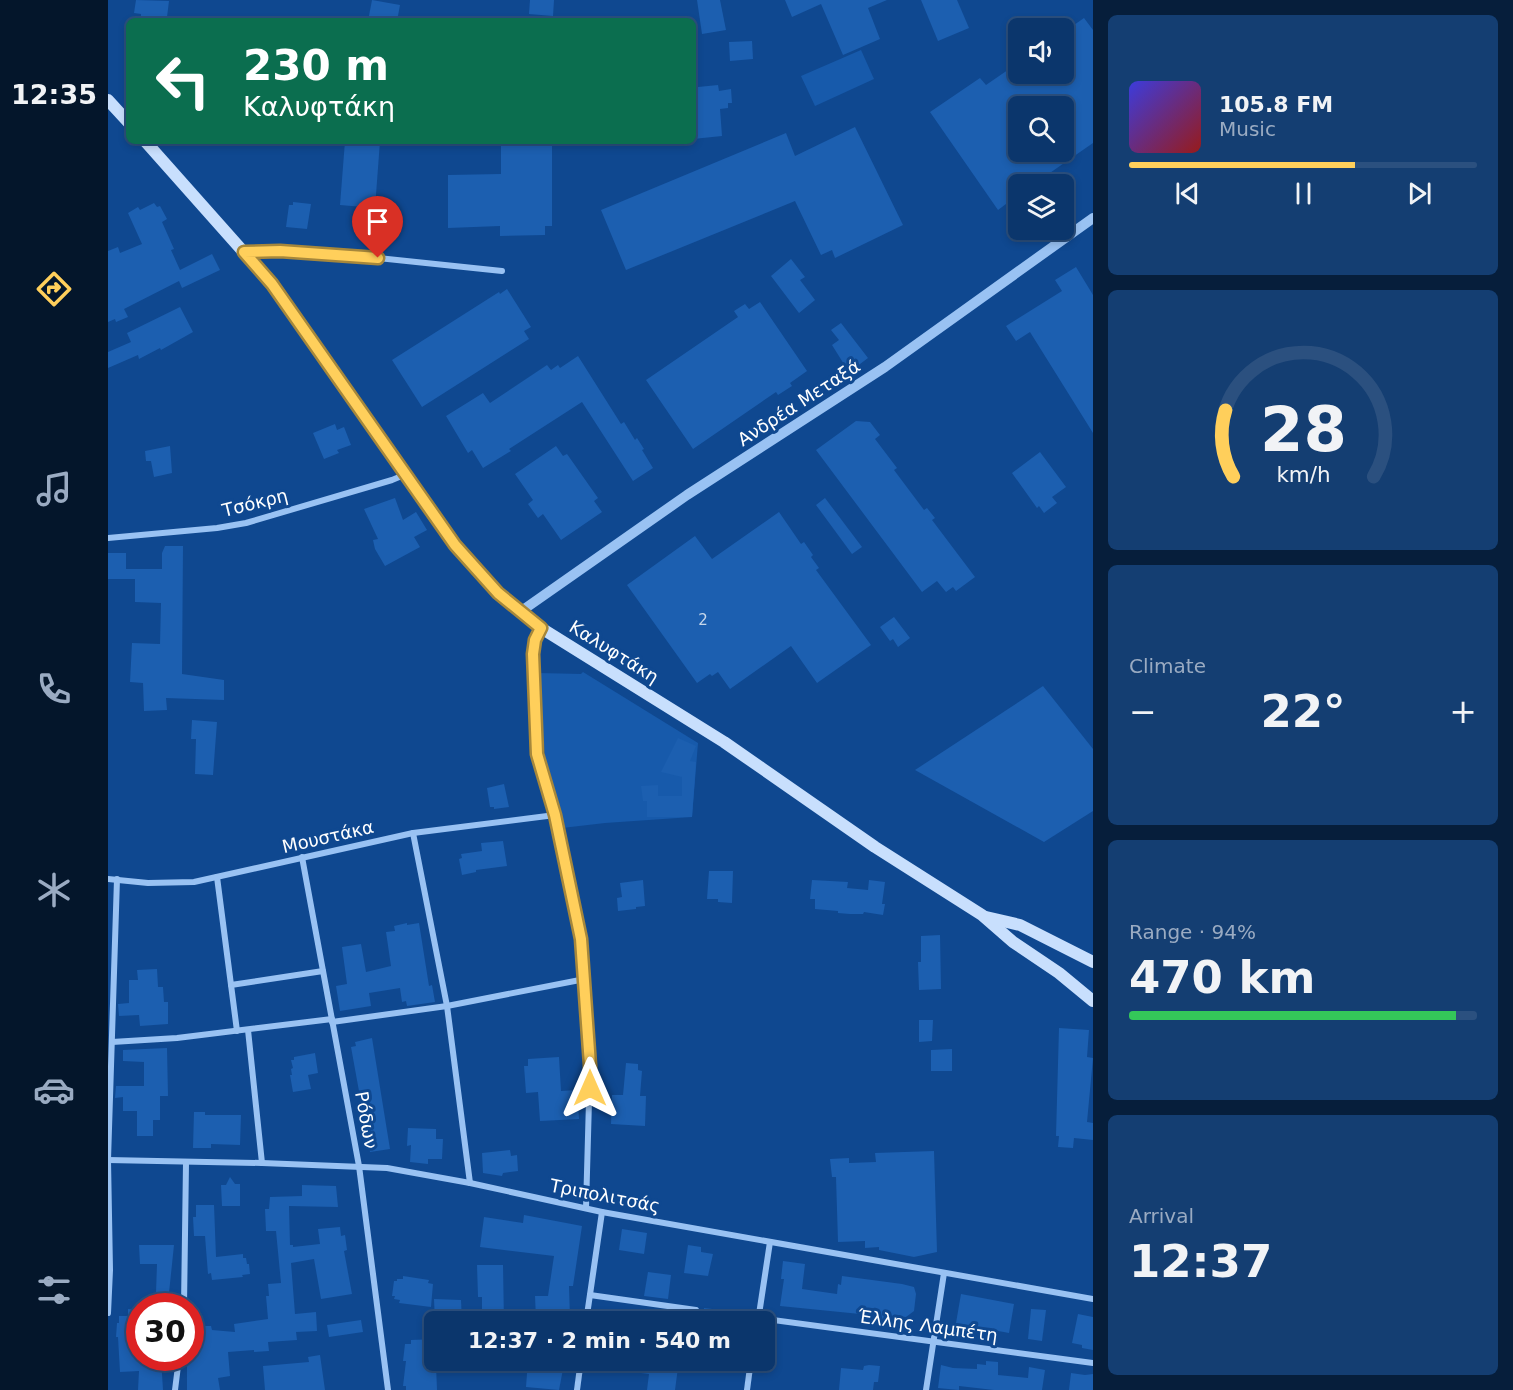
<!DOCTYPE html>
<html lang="en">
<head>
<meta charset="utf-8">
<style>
  :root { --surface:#0b366c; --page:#143e72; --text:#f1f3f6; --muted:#9aabc2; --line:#2b507f; --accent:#ffcf5b }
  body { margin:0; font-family:"DejaVu Sans",sans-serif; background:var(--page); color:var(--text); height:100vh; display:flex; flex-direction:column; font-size:22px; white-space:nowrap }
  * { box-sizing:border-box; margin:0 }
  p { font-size:20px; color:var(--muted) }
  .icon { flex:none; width:33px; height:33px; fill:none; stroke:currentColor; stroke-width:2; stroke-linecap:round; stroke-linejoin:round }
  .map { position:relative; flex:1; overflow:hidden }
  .side { display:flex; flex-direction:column; gap:15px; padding:15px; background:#061e3b; width:420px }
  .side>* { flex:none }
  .hud { position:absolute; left:18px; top:18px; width:570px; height:126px; border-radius:9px; box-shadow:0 3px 9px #0003,0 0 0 2px var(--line); background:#0b6e4f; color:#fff; overflow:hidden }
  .controls { position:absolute; left:900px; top:18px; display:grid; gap:12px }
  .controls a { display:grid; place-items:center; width:66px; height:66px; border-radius:9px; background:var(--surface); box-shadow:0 3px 9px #0003,0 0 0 2px var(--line); font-size:30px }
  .speed { position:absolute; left:18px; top:1293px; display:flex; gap:12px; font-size:30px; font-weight:700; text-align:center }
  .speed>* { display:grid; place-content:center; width:78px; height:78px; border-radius:50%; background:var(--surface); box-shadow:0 3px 9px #0003,0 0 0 2px var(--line); line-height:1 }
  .speed .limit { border:9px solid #d22; background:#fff; color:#111 }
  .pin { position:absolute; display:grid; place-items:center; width:51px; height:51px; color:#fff; margin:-62px -26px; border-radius:50% 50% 50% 0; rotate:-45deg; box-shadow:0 0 6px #0007 }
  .pin .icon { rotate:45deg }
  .me { position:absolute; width:66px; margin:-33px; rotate:0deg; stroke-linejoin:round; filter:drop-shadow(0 0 4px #0008) }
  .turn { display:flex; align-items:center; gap:21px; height:126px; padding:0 18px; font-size:27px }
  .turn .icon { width:78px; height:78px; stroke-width:2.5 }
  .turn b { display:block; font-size:42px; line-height:51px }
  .big { font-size:45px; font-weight:700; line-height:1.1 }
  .side .tile { flex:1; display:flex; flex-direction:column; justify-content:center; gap:9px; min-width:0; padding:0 21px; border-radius:9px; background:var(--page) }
  .side .dial { align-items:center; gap:0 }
  .dial svg { height:156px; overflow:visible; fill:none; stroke:var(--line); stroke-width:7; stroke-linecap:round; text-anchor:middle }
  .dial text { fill:var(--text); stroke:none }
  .song { display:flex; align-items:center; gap:18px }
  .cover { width:72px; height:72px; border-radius:9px; background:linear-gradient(135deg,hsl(240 70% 55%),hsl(0 70% 35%)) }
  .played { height:6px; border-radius:3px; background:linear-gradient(90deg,var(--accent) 65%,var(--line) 65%) }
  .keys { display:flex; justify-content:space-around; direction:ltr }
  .heat { display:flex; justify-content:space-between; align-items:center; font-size:33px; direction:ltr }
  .charge { height:9px; border-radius:4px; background:linear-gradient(90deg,#34c759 94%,var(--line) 0) }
  .trip { position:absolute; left:316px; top:1311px; width:351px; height:60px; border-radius:9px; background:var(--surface); box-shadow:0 3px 9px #0003,0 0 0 2px var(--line); font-weight:700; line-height:60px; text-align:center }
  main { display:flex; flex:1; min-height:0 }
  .tabs { display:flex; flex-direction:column; width:108px; justify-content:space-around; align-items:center; background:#04162b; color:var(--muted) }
  .tabs .icon { width:42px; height:42px }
  .tabs .selected { color:var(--accent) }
  .tabs b { font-size:27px; color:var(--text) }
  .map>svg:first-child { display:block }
  .green { fill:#175aab }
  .building { fill:#1c5fb0; fill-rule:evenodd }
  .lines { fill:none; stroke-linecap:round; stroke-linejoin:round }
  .minor { stroke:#99c2f3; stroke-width:6 }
  .tertiary { stroke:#99c2f3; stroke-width:10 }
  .secondary { stroke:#c8dffd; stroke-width:12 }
  .route-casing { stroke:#a6873b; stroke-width:15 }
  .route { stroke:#ffcf5b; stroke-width:10 }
  .labels { text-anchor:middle; stroke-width:6; stroke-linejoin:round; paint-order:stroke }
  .number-label { font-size:15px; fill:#c6d7eb }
  .street-label { font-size:18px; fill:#fff; stroke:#0f4890 }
</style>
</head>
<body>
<main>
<nav class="tabs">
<b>12:35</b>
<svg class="icon selected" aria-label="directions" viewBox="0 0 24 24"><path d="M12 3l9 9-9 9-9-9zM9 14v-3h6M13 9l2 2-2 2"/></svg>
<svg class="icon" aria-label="music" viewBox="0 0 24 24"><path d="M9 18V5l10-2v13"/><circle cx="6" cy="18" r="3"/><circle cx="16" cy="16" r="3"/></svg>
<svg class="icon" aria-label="phone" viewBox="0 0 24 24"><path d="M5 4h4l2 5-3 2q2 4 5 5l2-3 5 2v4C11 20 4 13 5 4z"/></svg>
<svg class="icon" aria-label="climate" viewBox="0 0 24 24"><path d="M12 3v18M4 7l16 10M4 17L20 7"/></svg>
<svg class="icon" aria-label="car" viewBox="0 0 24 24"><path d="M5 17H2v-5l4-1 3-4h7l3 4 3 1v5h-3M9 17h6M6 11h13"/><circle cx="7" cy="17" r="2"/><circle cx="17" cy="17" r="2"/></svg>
<svg class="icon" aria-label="filters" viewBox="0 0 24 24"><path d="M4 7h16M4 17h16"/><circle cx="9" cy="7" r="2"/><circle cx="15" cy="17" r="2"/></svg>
</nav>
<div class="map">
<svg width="985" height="1390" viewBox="0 0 985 1390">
  <rect width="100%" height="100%" fill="#0f4890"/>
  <g class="green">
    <polygon points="753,50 766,79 707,106 693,76"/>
    <polygon points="475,672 590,743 584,817 497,823 454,828 438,768 430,673 473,674"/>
  </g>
  <g class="building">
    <polygon points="28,0 61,1 59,17 53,16 53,21 33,21 33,14 26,13"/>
    <polygon points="264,0 292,5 289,21 260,21"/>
    <polygon points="422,0 446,0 445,16 421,14"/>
    <polygon points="589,0 612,0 618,30 594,34"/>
    <polygon points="677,0 779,0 760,8 772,39 735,55 713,4 684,17"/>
    <polygon points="813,0 849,0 861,28 830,41"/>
    <path d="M 976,18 L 985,30 L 985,143 L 926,184 L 910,184 L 910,195 L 890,210 L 822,112 L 872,78 L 878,85 L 910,63 L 910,74 L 956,74 L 956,32 ZM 910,106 L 956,106 L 956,152 L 910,152 Z"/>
    <polygon points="644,41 645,59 622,61 621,42"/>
    <polygon points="610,85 611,91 623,89 624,103 620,103 620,108 612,109 614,136 585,139 585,115 587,115 585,94 590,93 590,87"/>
    <polygon points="747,127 795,225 727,258 724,250 713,255 687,201 518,270 493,210 678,133 687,156"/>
    <polygon points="237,141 272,141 267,208 232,205"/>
    <polygon points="393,141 444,141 444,226 437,226 437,235 392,236 392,226 340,228 340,175 393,174"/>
    <polygon points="185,202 203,204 199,229 178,227 181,205 185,205"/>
    <polygon points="46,203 49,207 52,206 59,219 54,222 66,249 63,250 72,270 104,254 112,270 74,288 71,281 16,309 20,317 8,322 7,319 0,322 0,251 10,247 12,253 34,244 20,213 30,207 32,210"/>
    <polygon points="683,259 697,277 692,280 707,300 691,313 663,276"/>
    <polygon points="968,267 985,295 985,433 922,332 908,341 898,326 954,291 947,280"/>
    <polygon points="399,289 423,327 416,331 421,339 314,407 284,360 391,292 392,294"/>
    <polygon points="652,302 699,371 682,383 684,386 670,395 668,392 585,449 538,380 630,317 626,311 637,304 641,309"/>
    <polygon points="72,307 85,332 53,350 52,348 31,359 30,355 0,368 0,352 23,342 19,333"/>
    <polygon points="733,323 760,358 748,367 746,364 739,369 724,345 731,340 723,330"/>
    <polygon points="470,356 513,424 516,422 527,440 529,438 536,449 534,450 545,468 525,481 474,402 401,449 403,451 375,468 364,450 360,453 338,416 375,393 382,403 439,365 443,370 450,365 452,368"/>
    <polygon points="748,421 762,422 772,435 767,439 789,468 786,470 816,510 819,508 827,518 824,520 867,577 848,591 845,587 838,592 829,581 814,592 708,450"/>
    <polygon points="227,424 229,430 236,427 243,445 229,450 231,453 216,459 205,433"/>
    <polygon points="62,446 64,473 46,477 43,461 38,461 37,451"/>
    <polygon points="448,446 455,456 459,454 490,498 486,501 494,512 453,540 435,514 430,518 420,504 425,500 407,474"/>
    <polygon points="932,452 958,487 944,497 949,503 936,513 931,506 929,508 904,473"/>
    <polygon points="287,498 295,520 308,512 319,530 306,537 312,547 277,566 267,549 265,540 270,539 256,509"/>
    <polygon points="717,498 754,547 744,554 708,505"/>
    <polygon points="671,512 693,544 696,542 705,555 703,557 711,568 708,570 763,645 709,683 683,646 622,689 610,672 604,676 602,674 589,683 519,585 587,536 604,559"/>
    <polygon points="57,546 75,546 74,674 116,680 116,700 58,698 59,710 36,711 35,683 22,682 24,643 52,644 53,603 27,602 27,579 0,579 0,553 18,553 18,569 54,569 54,553"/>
    <polygon points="786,617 802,638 790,647 785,639 782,641 772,627"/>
    <polygon points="935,686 985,749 985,811 936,842 807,770"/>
    <polygon points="84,720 109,722 105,775 87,774 88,739 83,739"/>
    <polygon points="570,738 588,746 582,761 588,762 584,817 539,817 539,801 535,801 533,786 550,785 550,796 574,796 574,777 553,772"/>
    <polygon points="396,784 401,807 386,809 386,807 382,807 379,788"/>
    <polygon points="395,841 399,866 368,870 368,872 354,875 351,859 354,858 353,854 374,851 373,843"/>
    <polygon points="601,871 625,871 624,903 610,902 610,899 599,899"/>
    <polygon points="535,880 537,906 528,907 528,909 510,911 509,898 514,897 512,883"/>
    <polygon points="704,880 740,882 739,888 760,890 761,880 777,882 774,904 777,904 775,915 756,912 755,914 742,914 730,913 730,911 707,909 707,899 702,899"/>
    <polygon points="299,923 299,925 311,923 321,986 324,985 327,1002 299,1006 298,1001 294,1002 292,988 261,993 263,1006 232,1011 228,986 239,984 234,947 253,944 258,972 283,966 278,932 287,931 286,926"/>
    <polygon points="832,935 833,989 811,990 810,962 813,962 813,936"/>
    <polygon points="49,969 50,987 55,987 56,1002 60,1002 60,1024 32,1026 31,1015 11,1016 10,1004 21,1003 21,980 30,980 29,970"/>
    <polygon points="811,1020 825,1020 824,1041 811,1042"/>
    <polygon points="951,1028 981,1030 979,1057 985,1058 979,1122 985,1123 985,1140 966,1138 965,1148 950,1147 951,1136 948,1136"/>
    <polygon points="264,1038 282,1149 262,1152 243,1047 248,1046 247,1042"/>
    <polygon points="59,1048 60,1096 52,1096 52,1120 45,1120 45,1136 29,1136 29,1111 15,1111 15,1097 7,1098 8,1086 36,1086 36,1062 15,1061 15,1050"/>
    <polygon points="844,1049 844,1071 823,1071 823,1050"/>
    <polygon points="207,1053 210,1073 200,1075 203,1089 185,1092 182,1075 184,1075 183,1069 185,1068 183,1060 186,1060 186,1057"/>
    <polygon points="451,1057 453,1091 469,1090 471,1119 432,1121 430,1092 418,1093 416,1066 420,1066 420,1059"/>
    <polygon points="518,1063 530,1064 530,1070 534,1071 532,1096 538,1096 537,1126 503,1124 504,1095 515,1095"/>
    <polygon points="86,1112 97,1112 97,1115 133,1115 132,1145 103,1144 103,1148 85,1148"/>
    <polygon points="300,1128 328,1129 328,1139 335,1139 334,1159 320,1159 320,1164 302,1162 303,1145 299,1146"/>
    <polygon points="402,1150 403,1156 409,1155 410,1171 395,1173 394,1176 375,1173 374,1153"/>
    <polygon points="826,1151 829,1252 806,1257 771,1250 771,1247 757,1248 757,1241 730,1242 728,1177 724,1177 722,1159 741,1158 741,1163 768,1162 767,1153"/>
    <polygon points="122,1177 127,1184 132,1184 132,1206 114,1206 113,1185 118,1185"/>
    <polygon points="194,1185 228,1186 230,1207 181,1206 182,1245 185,1245 185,1247 212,1244 210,1229 232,1227 233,1236 237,1235 239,1250 236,1251 244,1294 213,1299 206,1259 183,1263 187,1314 208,1312 209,1331 188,1332 189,1340 160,1342 161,1351 146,1352 146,1350 120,1352 122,1376 110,1378 112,1390 79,1390 79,1358 82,1358 84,1326 103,1326 104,1330 127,1332 126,1324 160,1319 158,1296 161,1296 160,1284 173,1283 168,1231 158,1231 157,1209 161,1209 162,1197 194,1196"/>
    <polygon points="88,1205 106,1205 108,1257 135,1254 135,1258 138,1258 139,1264 141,1264 142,1274 134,1275 135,1277 104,1280 103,1273 100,1274 97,1236 86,1236 85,1217 88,1217"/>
    <polygon points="416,1215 474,1226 465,1286 461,1286 462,1318 428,1319 427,1296 440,1296 446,1256 372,1247 376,1217 415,1223"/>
    <polygon points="514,1229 539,1233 536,1254 511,1250"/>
    <polygon points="31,1245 66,1245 61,1293 48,1293 49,1264 32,1264"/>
    <polygon points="580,1245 593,1247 593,1252 605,1254 600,1276 576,1273"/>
    <polygon points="675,1261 697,1264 694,1289 729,1294 730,1284 733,1285 734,1276 794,1284 806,1287 808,1294 806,1311 798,1317 788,1316 788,1320 762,1318 762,1320 752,1319 752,1314 672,1306 676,1279 673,1279"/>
    <polygon points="369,1265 395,1265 396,1322 374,1322 374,1297 370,1297"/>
    <polygon points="540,1272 563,1275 560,1299 536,1296"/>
    <polygon points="295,1276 321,1280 320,1283 325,1284 323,1307 291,1303 292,1300 286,1299 287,1296 284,1296 286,1281 289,1281 289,1279 295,1279"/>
    <polygon points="853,1294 906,1304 901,1333 848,1323"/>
    <polygon points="326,1299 353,1300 354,1322 327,1322"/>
    <polygon points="596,1308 646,1314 645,1322 595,1322"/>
    <polygon points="20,1309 32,1310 32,1358 53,1358 55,1390 30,1390 31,1371 12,1372 10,1337 8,1337 9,1323 11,1323 11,1316 20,1316"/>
    <polygon points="923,1309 938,1310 934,1341 920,1339"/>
    <polygon points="970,1314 985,1317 985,1350 974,1348 974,1345 964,1343"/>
    <polygon points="253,1320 255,1332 221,1337 219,1325"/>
    <polygon points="327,1339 329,1390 298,1390 298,1386 295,1386 298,1361 295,1361 297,1344 303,1344 303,1340"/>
    <polygon points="212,1355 217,1390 157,1390 155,1366 201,1362 200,1357"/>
    <polygon points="420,1360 456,1364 451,1390 418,1387"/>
    <polygon points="534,1360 571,1360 567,1390 539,1390 541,1374 533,1373"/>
    <polygon points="878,1361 890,1362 890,1375 920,1378 921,1367 937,1370 934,1390 886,1390 851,1386 851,1390 830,1388 833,1365 845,1368 869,1369 869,1364 878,1365"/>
    <polygon points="761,1365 772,1366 770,1382 766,1382 765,1390 731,1390 733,1368 755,1370 756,1366"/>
    <polygon points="963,1373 977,1375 985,1374 985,1390 961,1390"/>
  </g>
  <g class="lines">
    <g class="minor">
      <polyline points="137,252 172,251 270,258 394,271"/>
      <polyline points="0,538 109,528 138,523 284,480 296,475"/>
      <polyline points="433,628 427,640 425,654 429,754 447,815 473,939 482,1065 478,1208"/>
      <polyline points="305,833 339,1006 362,1183"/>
      <polyline points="194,857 251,1166 280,1390"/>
      <polyline points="109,877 129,1031"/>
      <polyline points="0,879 40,883 86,882 305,833 447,815"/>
      <polyline points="123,985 215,971"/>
      <polyline points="224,1022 339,1006 477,979"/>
      <polyline points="140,1030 154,1163"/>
      <polyline points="4,1042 69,1038 224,1019"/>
      <polyline points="0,1160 154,1163 279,1168 362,1183 494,1212 985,1299"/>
      <polyline points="482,1295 588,1310 587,1322"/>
      <polyline points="76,1306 78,1163"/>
      <polyline points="0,1313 2,1270 0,1160 9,879"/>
      <polyline points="650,1318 985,1363"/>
      <polyline points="650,1321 662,1242"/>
      <polyline points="478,1322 494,1212"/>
      <polyline points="67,1390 71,1358"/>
      <polyline points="469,1390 473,1360"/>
      <polyline points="639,1390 643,1360"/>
      <polyline points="818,1390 836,1273"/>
    </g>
    <polyline class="tertiary" points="412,612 579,495 777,367 985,218"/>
    <g class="secondary">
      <polyline points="0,100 21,123"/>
      <polyline points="37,141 164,284 347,545 390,593 433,628 616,742 767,847 874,915 905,942 951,973 985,1001"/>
      <polyline points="878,917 912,925 985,962"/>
    </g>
  </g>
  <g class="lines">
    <defs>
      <polyline id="route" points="270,258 172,251 136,252 164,284 347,545 390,593 433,628 427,640 425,654 429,754 447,815 473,939 482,1065 482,1088"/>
    </defs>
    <use href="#route" class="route-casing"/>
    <use href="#route" class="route"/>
  </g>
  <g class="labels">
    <g class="number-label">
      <text x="595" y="625">2</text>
    </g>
    <g class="street-label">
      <text transform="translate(691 403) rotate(-33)" y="6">Ανδρέα Μεταξά</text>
      <text transform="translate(147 503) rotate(-14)" y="6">Τσόκρη</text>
      <text transform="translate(506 652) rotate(32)" y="6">Καλυφτάκη</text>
      <text transform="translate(220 837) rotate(-13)" y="6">Μουστάκα</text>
      <text transform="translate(258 1120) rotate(80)" y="6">Ρόδων</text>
      <text transform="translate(497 1196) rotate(11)" y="6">Τριπολιτσάς</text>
      <text transform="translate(820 1326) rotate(8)" y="6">Έλλης Λαμπέτη</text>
    </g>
  </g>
</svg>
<div class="controls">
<a><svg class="icon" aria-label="sound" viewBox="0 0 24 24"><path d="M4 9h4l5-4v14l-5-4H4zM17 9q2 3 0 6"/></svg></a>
<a><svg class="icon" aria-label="search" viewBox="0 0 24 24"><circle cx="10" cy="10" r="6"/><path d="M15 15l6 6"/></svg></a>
<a><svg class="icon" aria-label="layers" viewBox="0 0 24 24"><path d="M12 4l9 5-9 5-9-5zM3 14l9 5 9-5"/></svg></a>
</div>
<div class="speed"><div class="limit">30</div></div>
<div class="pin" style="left:270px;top:258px;background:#d93025"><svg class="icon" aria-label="arrive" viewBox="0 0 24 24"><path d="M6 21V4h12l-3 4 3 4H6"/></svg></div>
<svg class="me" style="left:482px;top:1088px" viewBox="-20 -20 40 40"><path d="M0-17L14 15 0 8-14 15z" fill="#ffcf5b" stroke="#fff" stroke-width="4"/></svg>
<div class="trip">12:37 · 2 min · 540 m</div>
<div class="hud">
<div class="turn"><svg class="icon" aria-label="left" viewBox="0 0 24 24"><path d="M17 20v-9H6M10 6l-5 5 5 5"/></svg><div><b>230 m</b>Καλυφτάκη</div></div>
</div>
</div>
<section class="side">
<div class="tile">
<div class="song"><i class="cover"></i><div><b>105.8 FM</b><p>Music</p></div></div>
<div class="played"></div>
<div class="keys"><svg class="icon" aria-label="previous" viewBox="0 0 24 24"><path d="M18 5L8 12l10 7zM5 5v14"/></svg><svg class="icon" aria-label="pause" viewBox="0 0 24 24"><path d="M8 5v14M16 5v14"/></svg><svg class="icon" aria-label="next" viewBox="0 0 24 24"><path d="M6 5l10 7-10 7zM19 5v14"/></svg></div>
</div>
<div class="tile dial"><svg viewBox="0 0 100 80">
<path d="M14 69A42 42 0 1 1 86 69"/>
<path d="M14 69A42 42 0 0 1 10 35" stroke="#ffcf5b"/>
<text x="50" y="56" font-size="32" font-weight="700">28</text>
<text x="50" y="72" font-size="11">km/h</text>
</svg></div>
<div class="tile"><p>Climate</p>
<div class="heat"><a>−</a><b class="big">22°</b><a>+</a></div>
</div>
<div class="tile"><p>Range · 94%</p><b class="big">470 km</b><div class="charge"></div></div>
<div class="tile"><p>Arrival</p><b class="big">12:37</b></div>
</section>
</main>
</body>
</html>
